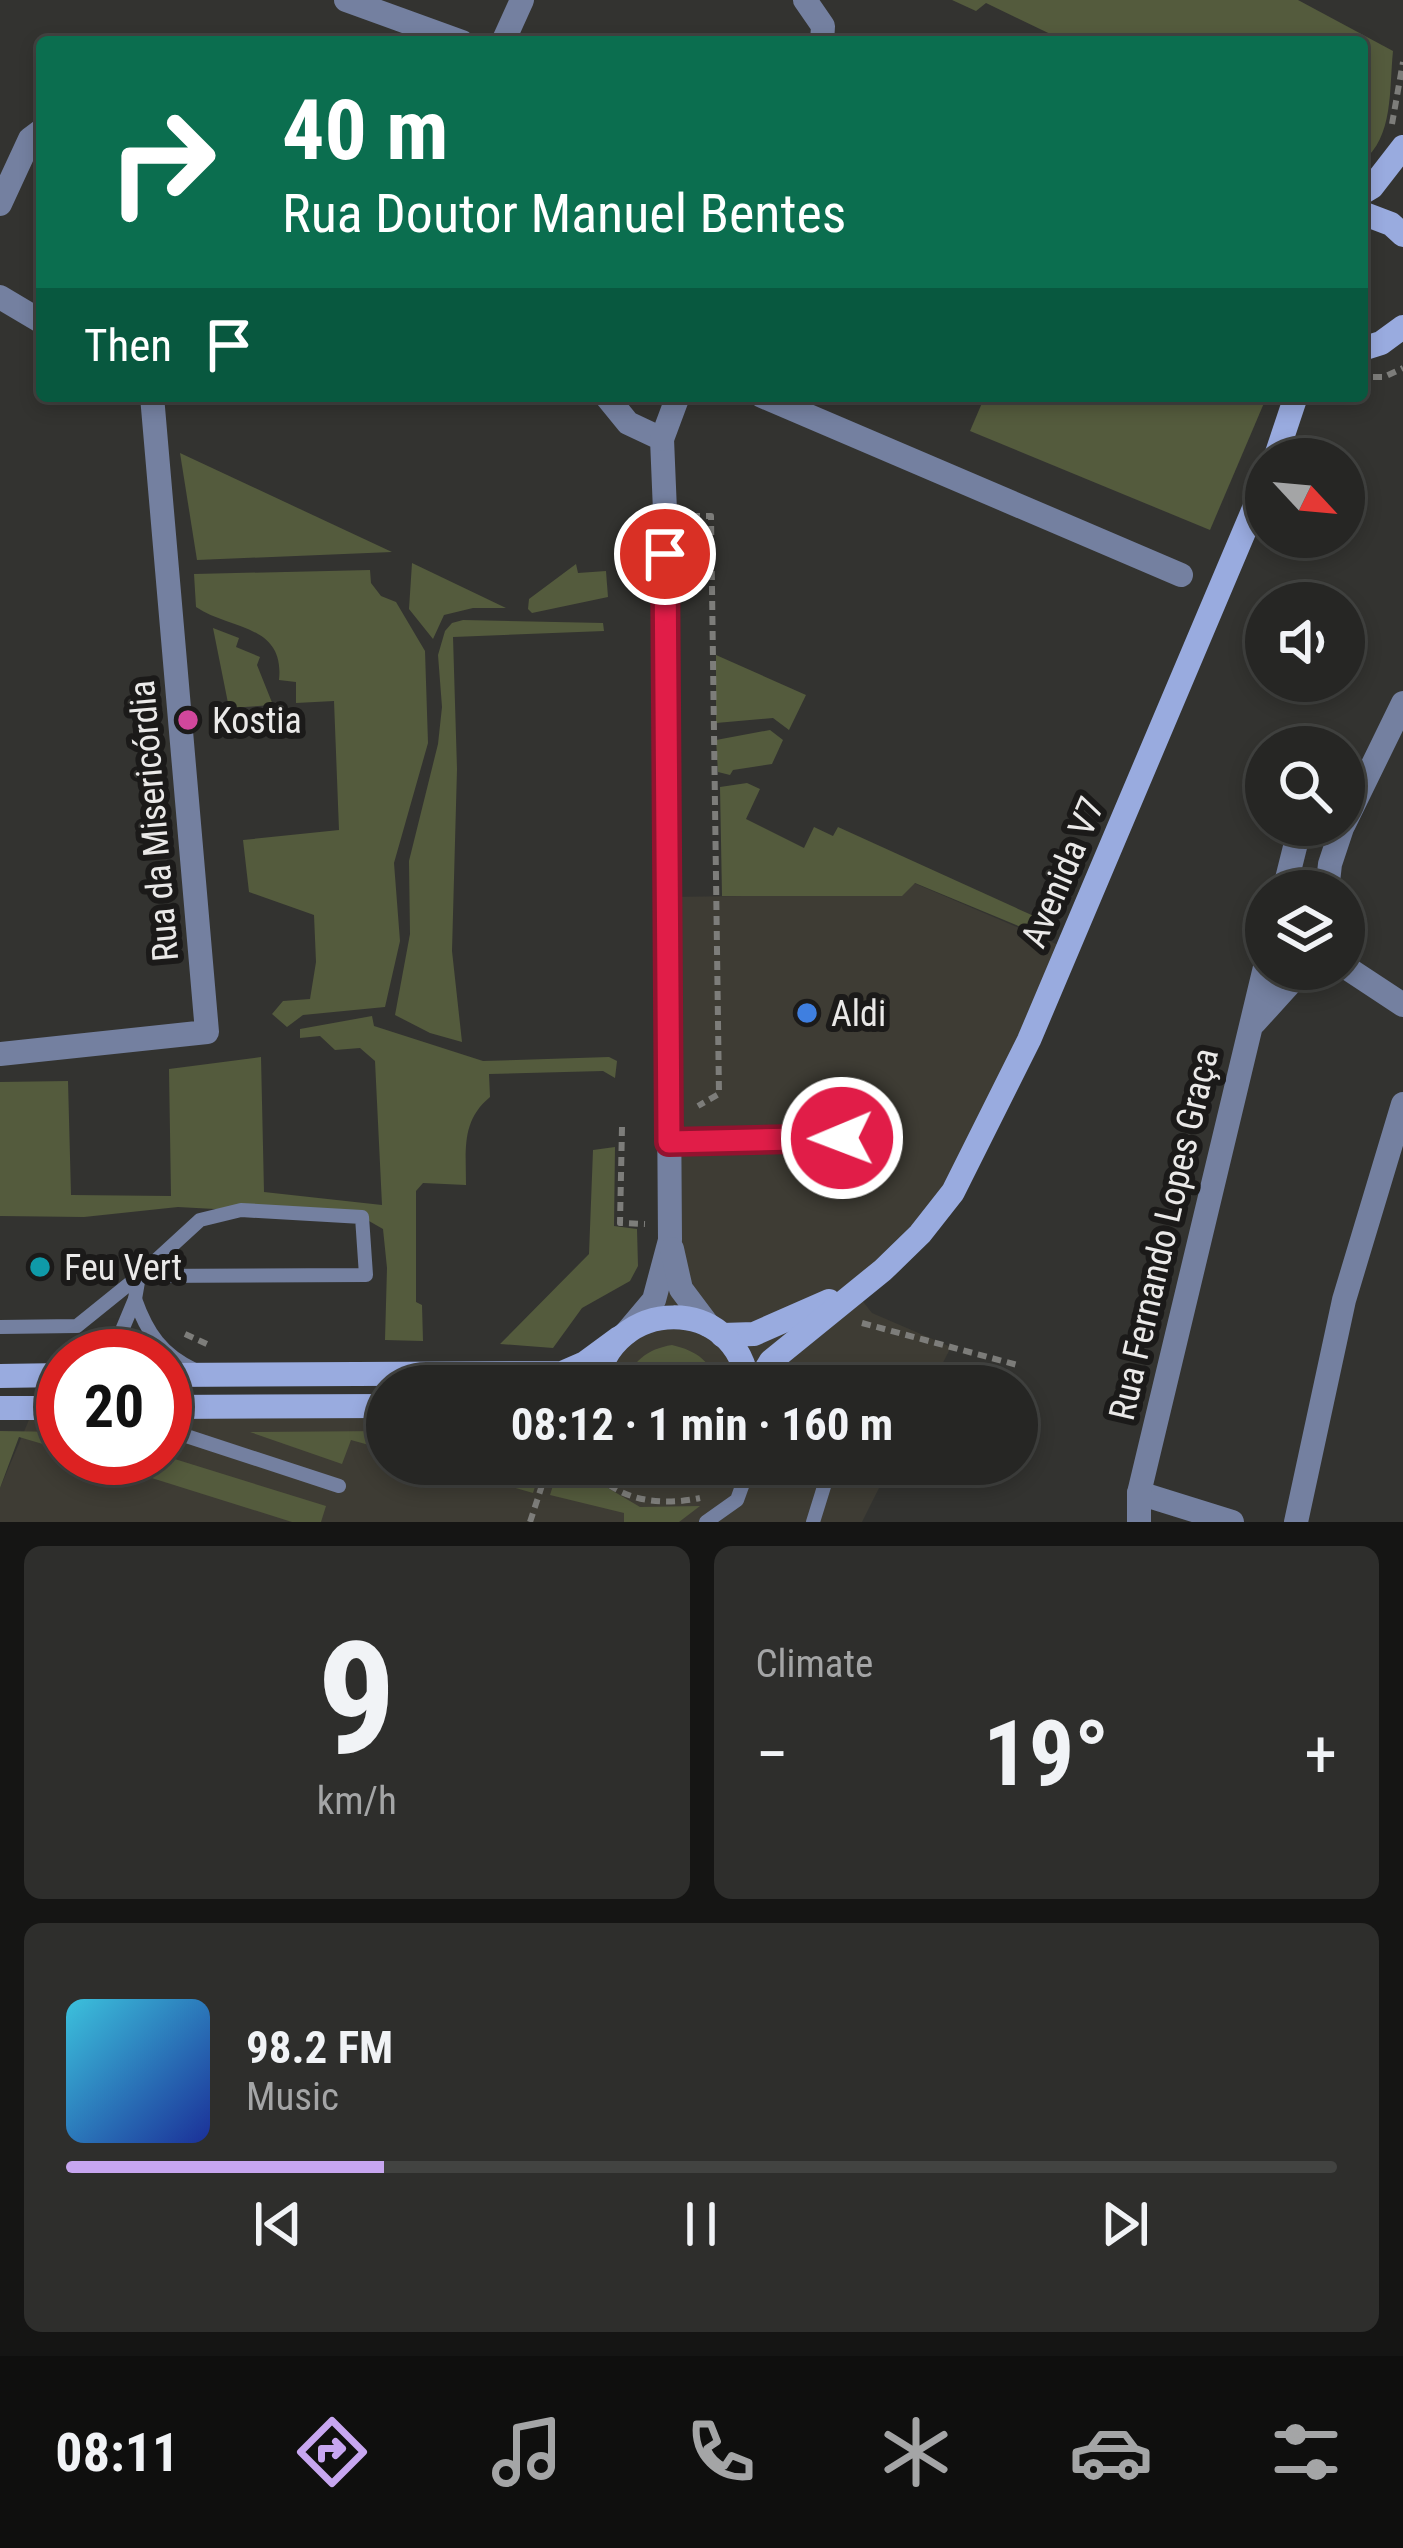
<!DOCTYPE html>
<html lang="en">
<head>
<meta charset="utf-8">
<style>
  :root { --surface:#262624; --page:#2e2e2c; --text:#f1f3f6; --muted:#a4a5a6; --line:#424341; --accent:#c7a6f0 }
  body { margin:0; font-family:"Roboto Condensed",sans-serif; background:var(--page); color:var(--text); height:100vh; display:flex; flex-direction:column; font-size:45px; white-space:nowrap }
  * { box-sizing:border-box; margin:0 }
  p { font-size:39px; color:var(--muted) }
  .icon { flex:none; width:66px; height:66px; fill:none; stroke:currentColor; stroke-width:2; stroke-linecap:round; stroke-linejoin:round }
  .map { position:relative; height:1522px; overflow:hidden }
  .details { display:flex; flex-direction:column; gap:24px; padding:24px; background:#151514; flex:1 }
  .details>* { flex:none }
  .banner { position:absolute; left:36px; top:36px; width:1332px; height:366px; border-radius:12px; box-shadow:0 6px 18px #0003,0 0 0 3px var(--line); background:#0b6e4f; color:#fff; overflow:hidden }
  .needle { width:78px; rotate:116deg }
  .controls { position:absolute; left:1245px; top:438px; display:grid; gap:24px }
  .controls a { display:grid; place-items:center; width:120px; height:120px; border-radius:50%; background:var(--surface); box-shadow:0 6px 18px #0003,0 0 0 3px var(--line); font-size:60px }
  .speed { position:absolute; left:36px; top:1329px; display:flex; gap:24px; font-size:60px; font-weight:700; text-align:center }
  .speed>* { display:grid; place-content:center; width:156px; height:156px; border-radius:50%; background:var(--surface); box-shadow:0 6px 18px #0003,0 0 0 3px var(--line); line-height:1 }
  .speed .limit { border:18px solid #d22; background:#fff; color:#111 }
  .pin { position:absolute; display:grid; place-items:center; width:102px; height:102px; color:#fff; margin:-51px; border:6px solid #fff; border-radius:50%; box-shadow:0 3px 12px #0007 }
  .me { position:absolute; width:132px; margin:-66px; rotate:269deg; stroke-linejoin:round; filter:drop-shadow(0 0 9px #0008) }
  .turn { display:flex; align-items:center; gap:42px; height:252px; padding:0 48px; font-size:54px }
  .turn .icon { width:156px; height:156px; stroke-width:2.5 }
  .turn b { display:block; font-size:84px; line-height:102px }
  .then { display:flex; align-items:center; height:114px; padding:0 48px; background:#0003; gap:24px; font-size:45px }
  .big { font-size:90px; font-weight:700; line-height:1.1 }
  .details .tile { flex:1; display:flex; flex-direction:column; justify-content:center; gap:18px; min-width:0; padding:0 42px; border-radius:18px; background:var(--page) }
  .details .dial { align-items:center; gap:0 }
  .dial b { font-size:156px; line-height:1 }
  .song { display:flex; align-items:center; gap:36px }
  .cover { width:144px; height:144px; border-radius:18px; background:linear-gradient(135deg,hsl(190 70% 55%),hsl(230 70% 35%)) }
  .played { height:12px; border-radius:6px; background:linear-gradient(90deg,var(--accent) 25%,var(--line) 25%) }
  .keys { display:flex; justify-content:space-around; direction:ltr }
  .heat { display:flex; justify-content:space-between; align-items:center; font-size:66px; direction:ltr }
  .details .tiles { flex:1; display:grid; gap:24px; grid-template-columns:1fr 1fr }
  .tile:last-child { grid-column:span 2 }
  .trip { position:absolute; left:366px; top:1365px; width:672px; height:120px; border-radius:60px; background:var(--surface); box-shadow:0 6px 18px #0003,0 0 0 3px var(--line); font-weight:700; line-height:120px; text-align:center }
  .tab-bar { display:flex; height:192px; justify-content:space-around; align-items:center; background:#0f0f0e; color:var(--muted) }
  .tab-bar .icon { width:84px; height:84px }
  .tab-bar .current { color:var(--accent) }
  .tab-bar b { font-size:54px; color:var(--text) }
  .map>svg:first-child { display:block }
  .built { fill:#3e3c34 }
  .green { fill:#545b3d }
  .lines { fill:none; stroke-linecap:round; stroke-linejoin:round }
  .path { stroke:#7d7d7a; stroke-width:6; stroke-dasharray:9 6; stroke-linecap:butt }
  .lane { stroke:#7480a0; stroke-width:14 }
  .street { stroke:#7480a0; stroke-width:24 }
  .secondary { stroke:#99abdf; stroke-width:24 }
  .route-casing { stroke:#92132f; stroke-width:30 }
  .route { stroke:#e11d48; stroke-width:21 }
  .hotel-dot { fill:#d1479c; stroke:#1b1a19; stroke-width:4.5 }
  .shop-dot { fill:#3f7fe0; stroke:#1b1a19; stroke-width:4.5 }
  .culture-dot { fill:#0f9aa8; stroke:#1b1a19; stroke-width:4.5 }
  .labels { text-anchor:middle; stroke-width:12; stroke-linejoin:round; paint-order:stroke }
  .poi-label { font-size:36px; fill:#eae9e8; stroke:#1b1a19; text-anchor:start }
  .street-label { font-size:36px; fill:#eae9e8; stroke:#1b1a19 }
</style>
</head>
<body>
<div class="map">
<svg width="1403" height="1522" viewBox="0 0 1403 1522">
  <rect width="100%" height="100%" fill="#333330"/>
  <g class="built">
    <polygon points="914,883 1068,949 953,1192 857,1294 872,1313 951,1347 931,1386 596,1386 664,1272 668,897 741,896"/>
    <polygon points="387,1406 387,1464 891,1464 862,1522 0,1522 0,1488 34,1408 63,1408 63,1458 165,1458 165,1407"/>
  </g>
  <g class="green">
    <path d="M 952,0 L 1298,0 L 1393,51 C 1389,89 1394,137 1362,162 L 1362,42 L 1067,42 L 986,3 L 976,11 Z"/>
    <polygon points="985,396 1267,396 1210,530 970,431"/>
    <polygon points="180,453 392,552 197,560"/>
    <polygon points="412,563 506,608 473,608 444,615 433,639 409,609"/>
    <polygon points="576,564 578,573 606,571 608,597 532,613 528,609 529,599"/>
    <path d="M 370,570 L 371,583 L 381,596 L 396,602 L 425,651 L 428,743 L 394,863 L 400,941 L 385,1007 L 303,1015 L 287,1027 L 272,1014 L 283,1001 L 310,999 L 316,962 L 314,915 L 249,892 L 243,840 L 339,830 L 334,701 L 296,703 L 296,682 L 279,680 C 285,624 230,630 196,607 L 194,574 Z"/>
    <polygon points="463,620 603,623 604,631 453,637 457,769 452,951 462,1042 430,1033 395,1015 410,934 409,861 438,744 442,707 438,655 445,631 452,623"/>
    <polygon points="213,628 239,638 236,647 260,657 257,665 273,705 229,708"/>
    <polygon points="716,655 806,695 789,730 773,718 716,723"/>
    <polygon points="770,730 783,740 772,764 733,770 730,775 718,772 716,740"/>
    <polygon points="747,783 760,789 746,819 804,848 814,827 833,836 838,827 1036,917 1028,930 915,883 902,896 722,896 720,787"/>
    <path d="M 372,1016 L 374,1026 L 483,1061 L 609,1057 L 617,1061 L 615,1078 L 603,1071 L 489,1074 L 490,1097 C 461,1121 466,1150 466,1185 L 423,1183 L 416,1191 L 416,1302 L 422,1305 L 423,1341 L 385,1340 L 387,1268 L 383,1229 L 362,1217 L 178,1207 L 84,1217 L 0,1216 L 0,1082 L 68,1081 L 71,1195 L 171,1196 L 169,1069 L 261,1057 L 264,1192 L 382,1205 L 375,1061 L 360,1048 L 335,1050 L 320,1036 L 300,1038 L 300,1029 Z"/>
    <polygon points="615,1147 614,1226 637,1229 638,1266 630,1281 582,1308 553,1348 500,1344 589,1254 593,1150"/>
    <path d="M 672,1345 C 697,1351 711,1361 718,1386 L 624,1386 C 632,1361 647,1349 672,1345 Z"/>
    <polygon points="0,1431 63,1432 63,1450 19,1437 0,1488"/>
    <polygon points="387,1431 387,1450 351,1440 342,1464 250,1432"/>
    <polygon points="165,1456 326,1506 321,1522 292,1522 88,1458"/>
    <polygon points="434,1464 542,1464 533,1493"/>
    <polygon points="560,1464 580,1464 586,1475 640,1507 700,1506 679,1522 624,1522 624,1513 550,1495"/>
  </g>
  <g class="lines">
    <g class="path">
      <polyline points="1392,124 1403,62"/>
      <polyline points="1373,377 1384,377 1403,368"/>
      <polyline points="691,516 711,516 719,1094 698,1106"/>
      <polyline points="622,1127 620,1223 645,1224"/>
      <polyline points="862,1323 1021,1366"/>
      <polyline points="185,1334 211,1346"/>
      <path d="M 588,1464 C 614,1500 657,1507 700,1498"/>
      <polyline points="530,1522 549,1464"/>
    </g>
    <g class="lane">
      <polyline points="669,1142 888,1137"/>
      <path d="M 135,1299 C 147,1333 162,1355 195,1370"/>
      <polyline points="0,1327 77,1326 139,1276 366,1275 362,1217 241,1210 200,1220 139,1276 135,1299 120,1335 101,1356"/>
      <polyline points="165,1429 339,1486"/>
      <polyline points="769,1464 826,1480"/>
      <polyline points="706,1522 737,1500 750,1464"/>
      <polyline points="813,1522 831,1464"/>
    </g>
    <g class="street">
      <polyline points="346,0 462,42"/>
      <polyline points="805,0 823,26 822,42"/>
      <polyline points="503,42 522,0"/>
      <polyline points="0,204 30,139 42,130"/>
      <polyline points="0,297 42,322"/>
      <polyline points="606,396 628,423 662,439 665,511 670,1240 654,1300 627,1332"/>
      <polyline points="762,396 1181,575"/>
      <polyline points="662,439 678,396"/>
      <polyline points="1344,824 1403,703"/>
      <polyline points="1284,891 1300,827"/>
      <polyline points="1327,891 1330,864 1343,825"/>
      <polyline points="1344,966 1403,1005"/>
      <polyline points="1255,1022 1294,979 1315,969"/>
      <polyline points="0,1054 207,1032 152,396"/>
      <polyline points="672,1249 681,1289 708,1325"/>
      <polyline points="1139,1493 1232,1522"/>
      <polyline points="1139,1522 1139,1493 1266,963"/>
      <polyline points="1296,1522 1344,1300 1403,1104"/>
    </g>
    <g class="secondary">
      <polyline points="1362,193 1372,187 1403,147"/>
      <polyline points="1362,213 1391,224 1403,235"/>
      <polyline points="1362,349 1381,343 1403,327"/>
      <polyline points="1275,459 1296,396"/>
      <polyline points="722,1335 754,1334 829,1301"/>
      <polyline points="165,1375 562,1373 585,1363 619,1338"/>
      <polyline points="0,1376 63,1375"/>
      <path d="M 596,1386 C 610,1295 738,1294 748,1386"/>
      <polyline points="756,1386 771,1361 883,1270 920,1234 953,1192 1029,1040 1266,480"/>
      <polyline points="165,1407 387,1406"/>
      <polyline points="0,1408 63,1408"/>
      <polyline points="642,1464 665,1470 702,1464"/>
    </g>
  </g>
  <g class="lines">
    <defs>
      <polyline id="route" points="665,554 669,1142 842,1138"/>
    </defs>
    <use href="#route" class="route-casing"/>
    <use href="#route" class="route"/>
  </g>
  <circle class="hotel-dot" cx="188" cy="720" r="12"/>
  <circle class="shop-dot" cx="807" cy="1013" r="12"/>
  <circle class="culture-dot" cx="40" cy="1267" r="12"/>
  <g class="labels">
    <g class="poi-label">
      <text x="212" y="733">Kostia</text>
      <text x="831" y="1026">Aldi</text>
      <text x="64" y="1280">Feu Vert</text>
    </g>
    <g class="street-label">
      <text transform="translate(153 821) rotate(-95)" y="13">Rua da Misericórdia</text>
      <text transform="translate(1062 872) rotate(-67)" y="13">Avenida V7</text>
      <text transform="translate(1163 1234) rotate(-77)" y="13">Rua Fernando Lopes Graça</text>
    </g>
  </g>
</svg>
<div class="controls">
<a><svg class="needle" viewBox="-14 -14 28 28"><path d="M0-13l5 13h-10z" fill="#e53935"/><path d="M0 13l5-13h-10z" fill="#a4a5a6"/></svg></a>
<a><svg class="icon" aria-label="sound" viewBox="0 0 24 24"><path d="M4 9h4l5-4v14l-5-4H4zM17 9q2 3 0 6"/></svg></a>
<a><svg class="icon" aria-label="search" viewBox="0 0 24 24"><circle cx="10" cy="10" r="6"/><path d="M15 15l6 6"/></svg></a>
<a><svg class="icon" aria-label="layers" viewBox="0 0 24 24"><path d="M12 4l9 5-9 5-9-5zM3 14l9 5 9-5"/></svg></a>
</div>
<div class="speed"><div class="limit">20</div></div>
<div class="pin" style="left:665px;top:554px;background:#d93025"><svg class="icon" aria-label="arrive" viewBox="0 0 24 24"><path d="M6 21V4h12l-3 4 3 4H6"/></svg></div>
<svg class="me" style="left:842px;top:1138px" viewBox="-20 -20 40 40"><circle r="17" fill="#e11d48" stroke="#fff" stroke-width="3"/><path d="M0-11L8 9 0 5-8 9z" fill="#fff"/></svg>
<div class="trip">08:12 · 1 min · 160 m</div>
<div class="banner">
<div class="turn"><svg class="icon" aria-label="right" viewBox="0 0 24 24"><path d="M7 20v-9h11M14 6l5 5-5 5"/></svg><div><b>40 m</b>Rua Doutor Manuel Bentes</div></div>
<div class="then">Then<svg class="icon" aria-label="arrive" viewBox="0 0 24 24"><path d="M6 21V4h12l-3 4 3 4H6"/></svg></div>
</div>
</div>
<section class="details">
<div class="tiles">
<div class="tile dial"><b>9</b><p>km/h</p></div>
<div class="tile"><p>Climate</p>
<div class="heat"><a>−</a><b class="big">19°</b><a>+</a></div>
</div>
<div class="tile">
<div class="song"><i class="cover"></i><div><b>98.2 FM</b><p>Music</p></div></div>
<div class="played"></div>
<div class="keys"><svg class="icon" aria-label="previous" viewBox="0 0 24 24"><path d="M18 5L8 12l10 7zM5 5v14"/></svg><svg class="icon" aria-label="pause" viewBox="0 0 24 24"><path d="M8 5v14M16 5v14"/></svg><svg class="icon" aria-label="next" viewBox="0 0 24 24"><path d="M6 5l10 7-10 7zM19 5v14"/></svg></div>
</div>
</div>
</section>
<nav class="tab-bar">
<b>08:11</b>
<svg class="icon current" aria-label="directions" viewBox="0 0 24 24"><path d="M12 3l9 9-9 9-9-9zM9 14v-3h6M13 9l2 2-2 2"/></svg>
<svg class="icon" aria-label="music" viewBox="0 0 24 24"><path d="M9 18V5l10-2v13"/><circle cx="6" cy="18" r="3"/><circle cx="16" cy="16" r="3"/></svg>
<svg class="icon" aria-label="phone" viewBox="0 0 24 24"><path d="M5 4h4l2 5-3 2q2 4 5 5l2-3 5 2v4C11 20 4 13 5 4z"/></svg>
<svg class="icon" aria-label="climate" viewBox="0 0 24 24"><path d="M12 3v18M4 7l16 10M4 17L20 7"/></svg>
<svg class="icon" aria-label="car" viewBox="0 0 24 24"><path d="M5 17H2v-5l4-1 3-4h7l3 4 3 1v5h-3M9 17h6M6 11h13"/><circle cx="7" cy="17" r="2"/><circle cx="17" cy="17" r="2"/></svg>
<svg class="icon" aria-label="filters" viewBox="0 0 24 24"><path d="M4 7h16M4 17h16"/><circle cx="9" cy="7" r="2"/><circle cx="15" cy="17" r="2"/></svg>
</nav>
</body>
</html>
